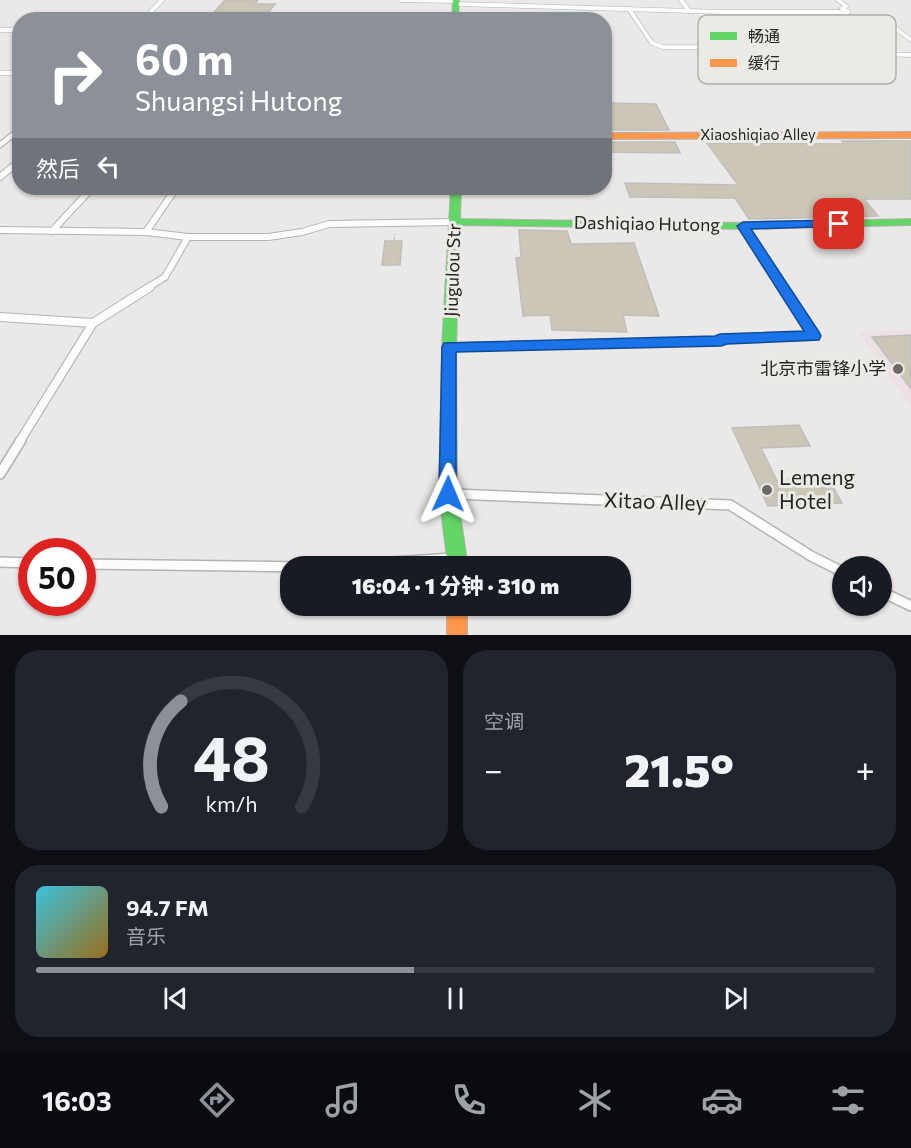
<!DOCTYPE html>
<html lang="zh">
<head>
<meta charset="utf-8">
<style>
  :root { --surface:#171b24; --page:#20242c; --text:#f1f3f6; --muted:#9ea1a6; --line:#363941; --accent:#8c9099 }
  body { margin:0; font-family:Commissioner,"Noto Sans SC",sans-serif; background:var(--page); color:var(--text); height:100vh; display:flex; flex-direction:column; font-size:22px; white-space:nowrap }
  * { box-sizing:border-box; margin:0 }
  p { font-size:20px; color:var(--muted) }
  .icon { flex:none; width:33px; height:33px; fill:none; stroke:currentColor; stroke-width:2; stroke-linecap:round; stroke-linejoin:round }
  .map { position:relative; height:635px; overflow:hidden }
  .panel { display:flex; flex-direction:column; gap:15px; padding:15px; background:#0d0f14; flex:1 }
  .panel>* { flex:none }
  .guide { position:absolute; left:12px; top:12px; width:600px; height:183px; border-radius:24px; box-shadow:0 2px 4px #0004; background:#8c9099; color:#fff; overflow:hidden }
  .fabs { position:absolute; left:832px; top:556px; display:grid; gap:12px }
  .fabs a { display:grid; place-items:center; width:60px; height:60px; border-radius:50%; background:var(--surface); box-shadow:0 2px 4px #0004; font-size:30px }
  .speed { position:absolute; left:18px; top:538px; display:flex; gap:12px; font-size:30px; font-weight:700; text-align:center }
  .speed>* { display:grid; place-content:center; width:78px; height:78px; border-radius:50%; background:var(--surface); box-shadow:0 2px 4px #0004; line-height:1 }
  .speed .limit { border:9px solid #d22; background:#fff; color:#111 }
  .pin { position:absolute; display:grid; place-items:center; width:51px; height:51px; color:#fff; margin:-26px; border-radius:12px; box-shadow:0 3px 9px #0006 }
  .me { position:absolute; width:66px; margin:-33px; rotate:1deg; stroke-linejoin:round; filter:drop-shadow(0 0 4px #0008) }
  .turn { display:flex; align-items:center; gap:21px; height:126px; padding:0 24px; font-size:27px }
  .turn .icon { width:78px; height:78px; stroke-width:2.5 }
  .turn b { display:block; font-size:42px; line-height:51px }
  .then { display:flex; align-items:center; height:57px; padding:0 24px; background:#0003; gap:12px; font-size:22px }
  .big { font-size:45px; font-weight:800; line-height:1.1 }
  .panel .tile { flex:1; display:flex; flex-direction:column; justify-content:center; gap:9px; min-width:0; padding:0 21px; border-radius:24px; background:var(--page) }
  .panel .dial { align-items:center; gap:0 }
  .dial svg { height:156px; overflow:visible; fill:none; stroke:var(--line); stroke-width:7; stroke-linecap:round; text-anchor:middle }
  .dial text { fill:var(--text); stroke:none }
  .song { display:flex; align-items:center; gap:18px }
  .cover { width:72px; height:72px; border-radius:9px; background:linear-gradient(135deg,hsl(190 70% 55%),hsl(40 70% 35%)) }
  .played { height:6px; border-radius:3px; background:linear-gradient(90deg,var(--accent) 45%,var(--line) 45%) }
  .keys { display:flex; justify-content:space-around; direction:ltr }
  .heat { display:flex; justify-content:space-between; align-items:center; font-size:33px; direction:ltr }
  .panel .tiles { flex:1; display:grid; gap:15px; grid-template-columns:1fr 1fr }
  .tile:last-child { grid-column:span 2 }
  .trip { position:absolute; left:280px; top:556px; width:351px; height:60px; border-radius:24px; background:var(--surface); box-shadow:0 2px 4px #0004; font-weight:800; line-height:60px; text-align:center }
  .dock { display:flex; height:96px; justify-content:space-around; align-items:center; background:#090b0e; color:var(--muted) }
  .dock .icon { width:42px; height:42px }
  .dock .selected { color:var(--accent) }
  .dock b { font-size:27px; color:var(--text) }
  .map>svg:first-child { display:block }
  .education { fill:#ede0e5 }
  .building { fill:#ccc6b7; stroke:#bfbebd; stroke-width:1.5 }
  .lines { fill:none; stroke-linecap:round; stroke-linejoin:round }
  .lane-far4-casing { stroke:#b4b3b1; stroke-width:5 }
  .lane-far3-casing { stroke:#b4b3b1; stroke-width:7 }
  .lane-far2-casing { stroke:#b4b3b1; stroke-width:8 }
  .lane-far1-casing { stroke:#b4b3b1; stroke-width:10 }
  .lane-casing { stroke:#b4b3b1; stroke-width:12 }
  .fast-casing { stroke:#b4b3b1; stroke-width:2 }
  .slow-casing { stroke:#b4b3b1; stroke-width:2 }
  .path { stroke:#cacac9; stroke-width:2; stroke-dasharray:4 2; stroke-linecap:butt }
  .lane-far4 { stroke:#fcfcfb; stroke-width:4 }
  .lane-far3 { stroke:#fcfcfb; stroke-width:4.5 }
  .lane-far2 { stroke:#fcfcfb; stroke-width:6 }
  .lane-far1 { stroke:#fcfcfb; stroke-width:8 }
  .lane { stroke:#fcfcfb; stroke-width:9 }
  .fast { fill:#63d668; fill-rule:evenodd }
  .slow { fill:#ff974d; fill-rule:evenodd }
  .route { fill:#1a73e8; stroke:#114b97; stroke-width:1.5 }
  .poi-dot { fill:#6b6a68; stroke:#ebeae6; stroke-width:2 }
  .labels { text-anchor:middle; stroke-width:6; stroke-linejoin:round; paint-order:stroke }
  .far-street-label { font-size:15px; fill:#262524; stroke:#ebeae6 }
  .street-label { font-size:18px; fill:#262524; stroke:#ebeae6 }
  .poi-label { font-size:18px; fill:#262524; stroke:#ebeae6; text-anchor:end }
  .near-poi-label { font-size:21px; fill:#262524; stroke:#ebeae6; text-anchor:start }
  .near-street-label { font-size:21px; fill:#262524; stroke:#ebeae6 }
  .key { fill:#ebeae6; stroke:#b0afac; stroke-width:1.5 }
  .key-label { font-size:16px; fill:#262524 }
</style>
</head>
<body>
<div class="map">
<svg width="911" height="635" viewBox="0 0 911 635">
  <rect width="100%" height="100%" fill="#eae9e7"/>
  <polygon class="education" points="911,330 911,407 858,331"/>
  <g class="building">
    <polygon points="225,0 258,0 255,4 275,4 263,20 207,20"/>
    <polygon points="604,103 656,104 669,130 604,130"/>
    <polygon points="842,141 911,141 911,199 864,199 878,216 749,219 735,198 630,197 625,183 738,185 707,143 844,144"/>
    <polygon points="604,142 675,142 680,153 604,152"/>
    <polygon points="519,230 567,231 571,244 634,243 659,316 623,315 627,332 552,330 550,315 523,316 516,258 521,257"/>
    <polygon points="385,241 402,241 400,265 382,265"/>
    <polygon points="911,335 911,389 872,337"/>
    <polygon points="799,425 810,446 761,448 777,481 828,478 842,503 768,506 732,428"/>
  </g>
  <g class="lines">
    <defs>
      <g id="lane-far4">
        <polyline points="400,0 456,1"/>
        <polyline points="681,0 689,11"/>
        <polyline points="456,4 724,12 848,12 842,8 846,6 838,0"/>
        <polyline points="629,9 652,43 663,47 780,48 796,51 911,55"/>
        <polyline points="143,20 162,0"/>
        <polyline points="888,23 911,40"/>
        <polyline points="0,30 20,30"/>
        <polyline points="0,73 20,73"/>
      </g>
      <g id="lane-far3">
        <polyline points="0,145 20,129"/>
        <polyline points="11,169 20,161"/>
      </g>
      <g id="lane-far2">
        <polyline points="0,177 12,167"/>
        <polyline points="743,226 783,288"/>
        <polyline points="0,230 146,232 188,237 268,237 302,232 329,224 454,222"/>
        <polyline points="52,231 92,188"/>
        <polyline points="146,232 176,188"/>
        <polyline points="147,288 165,277 188,237"/>
      </g>
      <g id="lane-far1">
        <polyline points="0,317 93,323"/>
        <polyline points="450,347 721,341 720,339 814,336 782,287"/>
        <polyline points="20,441 93,323 150,287"/>
      </g>
      <g id="lane">
        <polyline points="0,474 21,440"/>
        <polyline points="453,494 730,505 811,556 843,572"/>
        <polyline points="0,562 32,563"/>
        <polyline points="82,564 306,567"/>
        <polyline points="317,567 452,558"/>
        <polyline points="882,592 911,606"/>
      </g>
      <g id="fast">
        <polygon points="453,0 459,0 458,20 452,20"/>
        <polygon points="451,188 461,188 460,219 743,223 911,219 911,225 743,229 460,225 456,347 457,494 468,567 448,567 439,494 442,347"/>
      </g>
      <g id="slow">
        <polygon points="911,132 911,138 604,139 604,133"/>
        <rect x="447" y="606" width="20" height="29"/>
      </g>
    </defs>
    <use href="#lane-far4" class="lane-far4-casing"/>
    <use href="#lane-far3" class="lane-far3-casing"/>
    <use href="#lane-far2" class="lane-far2-casing"/>
    <use href="#lane-far1" class="lane-far1-casing"/>
    <use href="#lane" class="lane-casing"/>
    <use href="#fast" class="fast-casing"/>
    <use href="#slow" class="slow-casing"/>
    <polyline class="path" points="391,265 395,234"/>
    <use href="#lane-far4" class="lane-far4"/>
    <use href="#lane-far3" class="lane-far3"/>
    <use href="#lane-far2" class="lane-far2"/>
    <use href="#lane-far1" class="lane-far1"/>
    <use href="#lane" class="lane"/>
    <use href="#fast" class="fast"/>
    <use href="#slow" class="slow"/>
  </g>
  <polygon class="route" points="839,220 845,224 843,226 751,229 819,332 821,336 819,340 727,344 721,346 456,352 456,494 454,500 448,502 441,500 439,494 442,347 444,343 715,336 720,334 804,331 737,226 743,222"/>
  <g class="poi-dot">
    <circle cx="898" cy="369" r="6"/>
    <circle cx="767" cy="490" r="6"/>
  </g>
  <g class="labels">
    <g class="far-street-label">
      <text x="758" y="140">Xiaoshiqiao Alley</text>
    </g>
    <g class="street-label">
      <text transform="translate(647 224) rotate(1)" y="6">Dashiqiao Hutong</text>
      <text transform="translate(453 270) rotate(-88)" y="6">Jiugulou Str</text>
    </g>
    <g class="poi-label">
      <text x="886" y="375">北京市雷锋小学</text>
    </g>
    <g class="near-poi-label">
      <text x="779" y="485">Lemeng<tspan x="779" dy="24">Hotel</tspan></text>
    </g>
    <g class="near-street-label">
      <text transform="translate(655 502) rotate(2)" y="7">Xitao Alley</text>
    </g>
  </g>
  <rect x="698" y="15" width="198" height="69" rx="9" class="key"/>
  <rect x="710" y="32" width="27" height="8" fill="#63d668"/>
  <rect x="710" y="59" width="27" height="8" fill="#ff974d"/>
  <g class="key-label">
    <text x="748" y="42">畅通</text>
    <text x="748" y="69">缓行</text>
  </g>
</svg>
<div class="fabs">
<a><svg class="icon" aria-label="sound" viewBox="0 0 24 24"><path d="M4 9h4l5-4v14l-5-4H4zM17 9q2 3 0 6"/></svg></a>
</div>
<div class="speed"><div class="limit">50</div></div>
<div class="pin" style="left:839px;top:224px;background:#d93025"><svg class="icon" aria-label="arrive" viewBox="0 0 24 24"><path d="M6 21V4h12l-3 4 3 4H6"/></svg></div>
<svg class="me" style="left:448px;top:494px" viewBox="-20 -20 40 40"><path d="M0-17L14 15 0 8-14 15z" fill="#1a73e8" stroke="#fff" stroke-width="4"/></svg>
<div class="trip">16:04 · 1 分钟 · 310 m</div>
<div class="guide">
<div class="turn"><svg class="icon" aria-label="right" viewBox="0 0 24 24"><path d="M7 20v-9h11M14 6l5 5-5 5"/></svg><div><b>60 m</b>Shuangsi Hutong</div></div>
<div class="then">然后<svg class="icon" aria-label="left" viewBox="0 0 24 24"><path d="M17 20v-9H6M10 6l-5 5 5 5"/></svg></div>
</div>
</div>
<section class="panel">
<div class="tiles">
<div class="tile dial"><svg viewBox="0 0 100 80">
<path d="M14 69A42 42 0 1 1 86 69"/>
<path d="M14 69A42 42 0 0 1 24 15" stroke="#8c9099"/>
<text x="50" y="56" font-size="32" font-weight="700">48</text>
<text x="50" y="72" font-size="11">km/h</text>
</svg></div>
<div class="tile"><p>空调</p>
<div class="heat"><a>−</a><b class="big">21.5°</b><a>+</a></div>
</div>
<div class="tile">
<div class="song"><i class="cover"></i><div><b>94.7 FM</b><p>音乐</p></div></div>
<div class="played"></div>
<div class="keys"><svg class="icon" aria-label="previous" viewBox="0 0 24 24"><path d="M18 5L8 12l10 7zM5 5v14"/></svg><svg class="icon" aria-label="pause" viewBox="0 0 24 24"><path d="M8 5v14M16 5v14"/></svg><svg class="icon" aria-label="next" viewBox="0 0 24 24"><path d="M6 5l10 7-10 7zM19 5v14"/></svg></div>
</div>
</div>
</section>
<nav class="dock">
<b>16:03</b>
<svg class="icon selected" aria-label="directions" viewBox="0 0 24 24"><path d="M12 3l9 9-9 9-9-9zM9 14v-3h6M13 9l2 2-2 2"/></svg>
<svg class="icon" aria-label="music" viewBox="0 0 24 24"><path d="M9 18V5l10-2v13"/><circle cx="6" cy="18" r="3"/><circle cx="16" cy="16" r="3"/></svg>
<svg class="icon" aria-label="phone" viewBox="0 0 24 24"><path d="M5 4h4l2 5-3 2q2 4 5 5l2-3 5 2v4C11 20 4 13 5 4z"/></svg>
<svg class="icon" aria-label="climate" viewBox="0 0 24 24"><path d="M12 3v18M4 7l16 10M4 17L20 7"/></svg>
<svg class="icon" aria-label="car" viewBox="0 0 24 24"><path d="M5 17H2v-5l4-1 3-4h7l3 4 3 1v5h-3M9 17h6M6 11h13"/><circle cx="7" cy="17" r="2"/><circle cx="17" cy="17" r="2"/></svg>
<svg class="icon" aria-label="filters" viewBox="0 0 24 24"><path d="M4 7h16M4 17h16"/><circle cx="9" cy="7" r="2"/><circle cx="15" cy="17" r="2"/></svg>
</nav>
</body>
</html>
